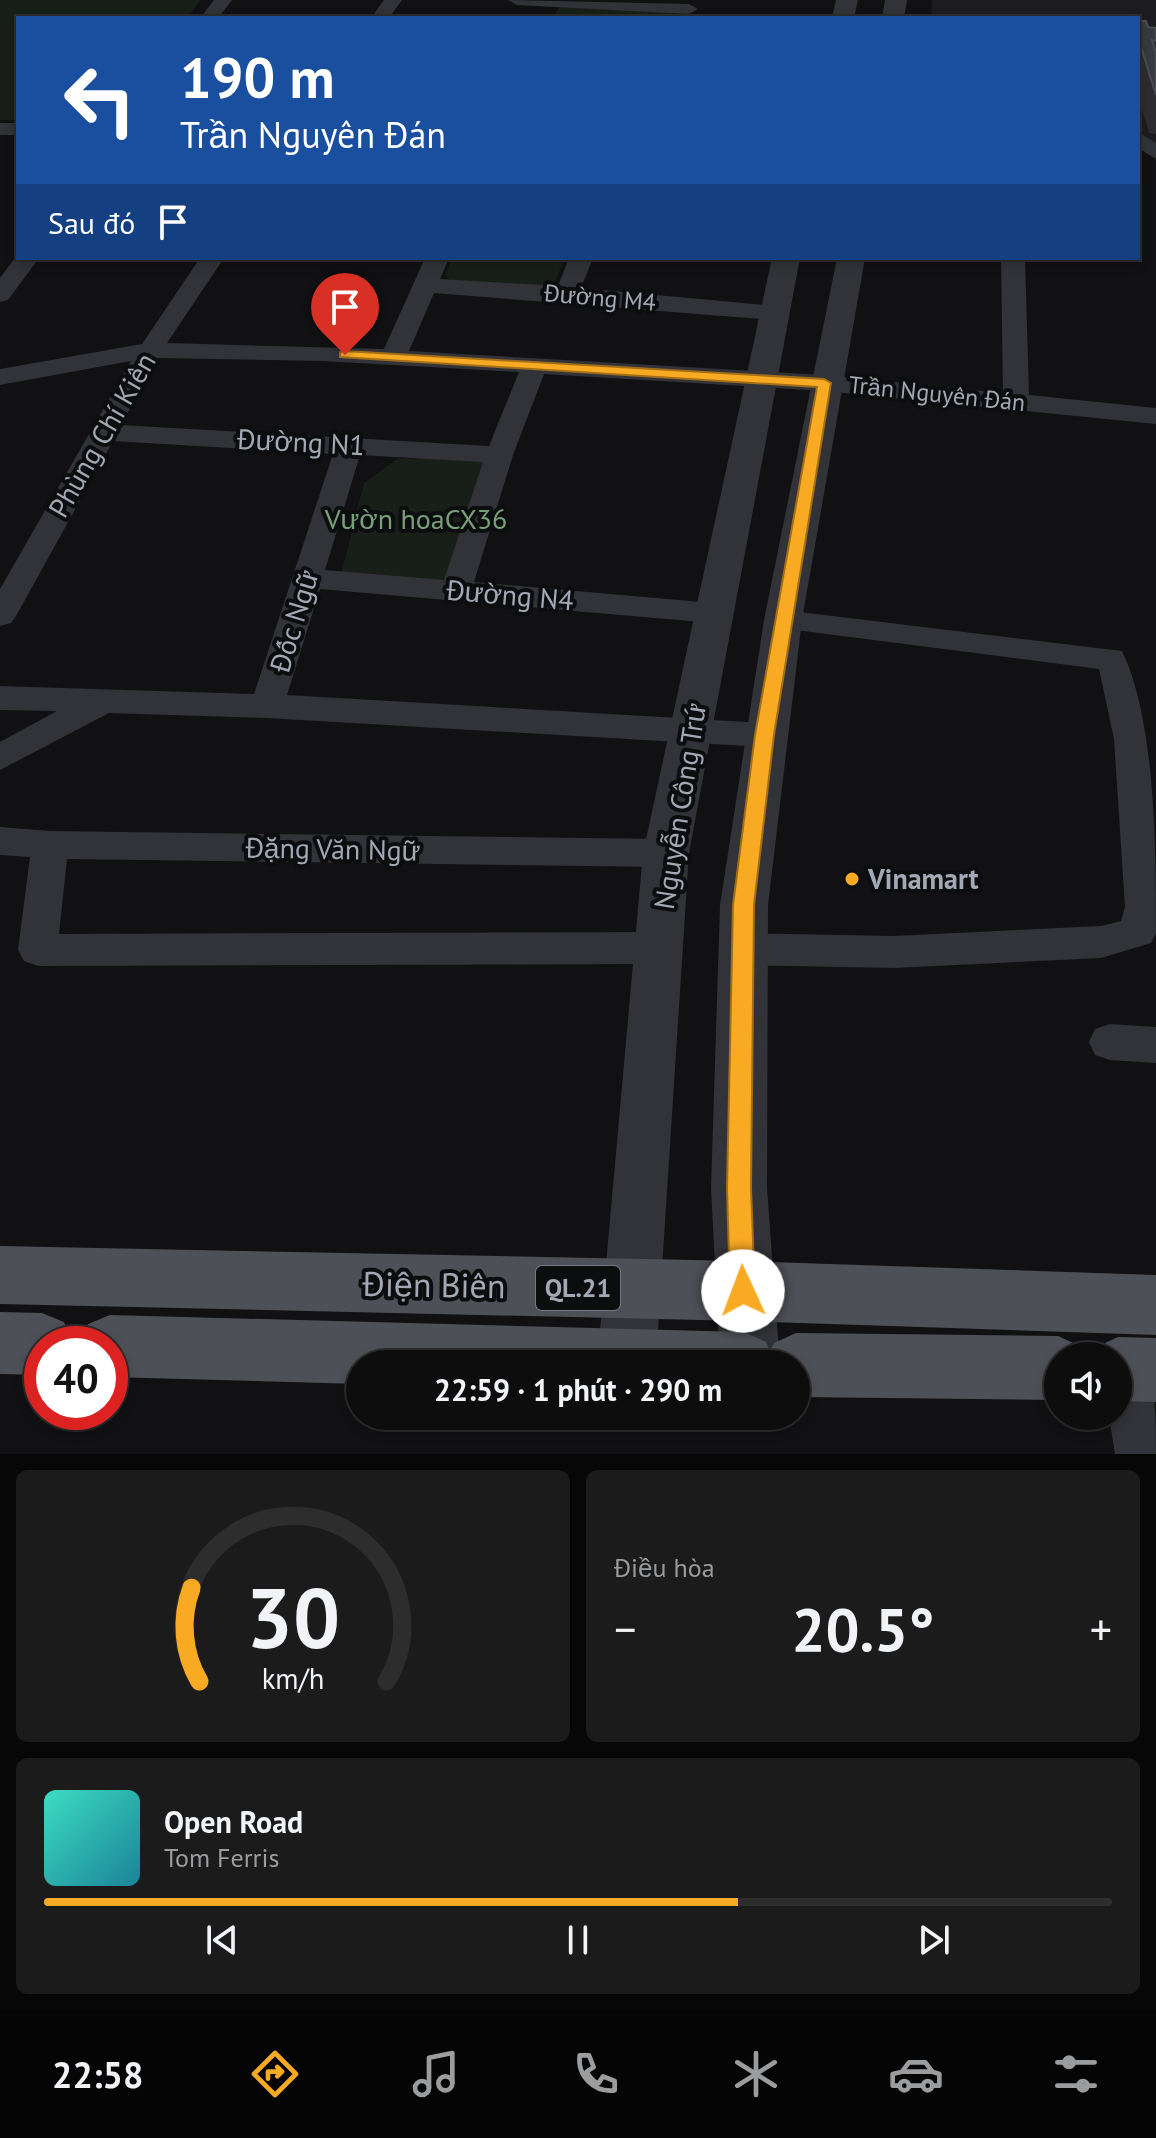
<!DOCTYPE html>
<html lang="vi">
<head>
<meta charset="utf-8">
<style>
  :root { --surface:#0d0d0e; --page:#1b1b1c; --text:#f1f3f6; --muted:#9a9c9e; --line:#2d2d2e; --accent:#f9aa23 }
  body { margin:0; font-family:"PT Sans",sans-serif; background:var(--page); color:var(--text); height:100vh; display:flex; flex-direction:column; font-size:30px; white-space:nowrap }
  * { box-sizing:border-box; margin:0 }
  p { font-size:26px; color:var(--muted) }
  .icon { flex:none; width:44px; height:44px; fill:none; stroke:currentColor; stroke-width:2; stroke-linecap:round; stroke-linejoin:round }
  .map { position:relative; height:1454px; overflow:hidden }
  .details { display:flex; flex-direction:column; gap:16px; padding:16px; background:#070708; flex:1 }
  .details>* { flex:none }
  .hud { position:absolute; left:16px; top:16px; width:1124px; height:244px; border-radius:0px; box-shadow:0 4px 12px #0003,0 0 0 2px var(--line); background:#1a4fa0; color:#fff; overflow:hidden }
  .controls { position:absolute; left:1044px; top:1342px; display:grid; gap:16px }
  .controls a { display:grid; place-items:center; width:88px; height:88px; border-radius:50%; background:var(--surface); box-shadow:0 4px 12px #0003,0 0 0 2px var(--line); font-size:40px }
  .speed { position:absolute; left:24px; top:1326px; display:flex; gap:16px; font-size:40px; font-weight:700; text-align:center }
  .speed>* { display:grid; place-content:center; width:104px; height:104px; border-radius:50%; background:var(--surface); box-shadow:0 4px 12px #0003,0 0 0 2px var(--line); line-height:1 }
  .speed .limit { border:12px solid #d22; background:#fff; color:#111 }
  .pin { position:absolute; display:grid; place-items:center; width:68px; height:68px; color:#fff; margin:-82px -34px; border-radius:50% 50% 50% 0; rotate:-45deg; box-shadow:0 0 8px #0007 }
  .pin .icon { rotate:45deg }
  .me { position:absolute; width:88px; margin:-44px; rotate:358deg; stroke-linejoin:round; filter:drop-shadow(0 0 6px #0008) }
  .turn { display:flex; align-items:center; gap:28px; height:168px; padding:0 32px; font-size:36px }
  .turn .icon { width:104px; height:104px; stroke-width:2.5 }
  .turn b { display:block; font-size:56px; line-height:68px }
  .then { display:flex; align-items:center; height:76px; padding:0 32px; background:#0003; gap:16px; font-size:30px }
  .big { font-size:60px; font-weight:800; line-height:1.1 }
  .details .widget { flex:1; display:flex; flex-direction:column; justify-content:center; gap:12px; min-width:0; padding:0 28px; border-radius:12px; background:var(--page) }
  .details .dial { align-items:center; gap:0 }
  .dial svg { height:208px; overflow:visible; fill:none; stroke:var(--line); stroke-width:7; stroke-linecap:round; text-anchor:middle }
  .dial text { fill:var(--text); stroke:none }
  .song { display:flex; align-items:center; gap:24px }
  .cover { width:96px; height:96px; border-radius:12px; background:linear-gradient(135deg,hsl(170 70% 55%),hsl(190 70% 35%)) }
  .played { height:8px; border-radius:4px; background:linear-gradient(90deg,var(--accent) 65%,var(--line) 65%) }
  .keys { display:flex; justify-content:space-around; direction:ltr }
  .heat { display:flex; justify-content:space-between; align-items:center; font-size:44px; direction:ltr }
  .details .tiles { flex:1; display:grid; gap:16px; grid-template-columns:1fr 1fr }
  .widget:last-child { grid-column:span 2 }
  .trip { position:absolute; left:346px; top:1350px; width:464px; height:80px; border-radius:40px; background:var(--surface); box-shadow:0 4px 12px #0003,0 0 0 2px var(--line); font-weight:800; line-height:80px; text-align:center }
  .tab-bar { display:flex; height:128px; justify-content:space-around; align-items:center; background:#050506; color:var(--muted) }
  .tab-bar .icon { width:56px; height:56px }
  .tab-bar .selected { color:var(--accent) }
  .tab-bar b { font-size:36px; color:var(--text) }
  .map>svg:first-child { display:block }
  .built { fill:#1d1d20 }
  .green { fill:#181e18 }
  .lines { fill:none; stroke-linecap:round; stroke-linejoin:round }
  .minor { fill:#323338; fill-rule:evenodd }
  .tertiary { fill:#323338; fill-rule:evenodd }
  .primary { fill:#4e5057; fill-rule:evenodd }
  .wall { fill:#2d2d31 }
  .building { fill:#393a3f; stroke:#4a4c51; stroke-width:2 }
  .route { fill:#f9aa23; stroke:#a26e17; stroke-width:2 }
  .poi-dot { fill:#f9aa23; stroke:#0c0d0e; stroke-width:3 }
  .labels { text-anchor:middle; stroke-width:8; stroke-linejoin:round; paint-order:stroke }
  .far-street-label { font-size:24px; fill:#a2a8b4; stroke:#0c0d0e }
  .shield { fill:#0c0d0e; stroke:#757a82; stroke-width:2 }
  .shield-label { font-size:26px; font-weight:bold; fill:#a2a8b4 }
  .street-label { font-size:28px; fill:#a2a8b4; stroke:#0c0d0e }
  .park-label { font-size:28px; fill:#78a079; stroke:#0c0d0e }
  .poi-label { font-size:28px; font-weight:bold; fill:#a2a8b4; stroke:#0c0d0e; text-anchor:start }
  .near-street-label { font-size:34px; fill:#a2a8b4; stroke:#0c0d0e }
</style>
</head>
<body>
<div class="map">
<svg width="1156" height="1454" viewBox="0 0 1156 1454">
  <rect width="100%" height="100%" fill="#111113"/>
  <polygon class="built" points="932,0 1156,0 1156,146 1138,131 1138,18 931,18"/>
  <g class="green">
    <polygon points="0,0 201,0 187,18 18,18 18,120 0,120"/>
    <polygon points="561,2 689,9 686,18 554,18"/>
    <polygon points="452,258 565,258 552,289 458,284 445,276"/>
    <polygon points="499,455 456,590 340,578 364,483 397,459"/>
  </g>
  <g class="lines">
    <g class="minor">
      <polygon points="214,0 232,0 218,18 200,18"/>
      <polygon points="384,0 402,0 389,18 371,18"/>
      <polygon points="508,0 689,4 698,9 689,14 517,5"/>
      <rect x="0" y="123" width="18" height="12"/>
      <polygon points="1138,132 1156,143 1156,159 1138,148"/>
      <polygon points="18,254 18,258 39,258 8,300 0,302 0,278"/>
      <path d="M 200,258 L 224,258 L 167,343 L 384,349 L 425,258 L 449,258 L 440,279 L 558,286 L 569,258 L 593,258 L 581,288 L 774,306 L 786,313 L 774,320 L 434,293 L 409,351 L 824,375 L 1003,393 L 1001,258 L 1025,258 L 1029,395 L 1156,408 L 1156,424 L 824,391 L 544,374 L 513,455 L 474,582 L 713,603 L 724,606 L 729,613 L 724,620 L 713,623 L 320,589 L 287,695 L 764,723 L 776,726 L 781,735 L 776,744 L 764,747 L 267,718 L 109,713 L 0,770 L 0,742 L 57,711 L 0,710 L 0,686 L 254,694 L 333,454 L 113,441 L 16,616 L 11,623 L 0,626 L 0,589 L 131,361 L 0,385 L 0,369 L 142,344 ZM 158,358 L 322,361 L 519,372 L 489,446 L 121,425 ZM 360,455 L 483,462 L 444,580 L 325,570 Z"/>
      <path d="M 783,610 L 1122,651 C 1156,721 1156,852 1156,933 L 1151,943 L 1101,958 L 894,968 L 743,965 L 729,960 L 723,949 L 729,938 L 743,933 L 894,936 L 1101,926 L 1121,921 L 1125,907 L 1114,739 L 1099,669 L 772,627 L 767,620 L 772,613 Z"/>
      <polygon points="0,827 50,831 666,839 679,843 684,853 679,863 666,867 67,859 59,934 659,932 673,937 679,948 673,959 659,964 38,966 24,961 18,950 30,857 0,855"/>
      <polygon points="1110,1024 1156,1027 1156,1063 1110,1060 1095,1055 1089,1042 1095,1029"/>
      <path d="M 1127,1345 L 1144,1352 C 1156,1385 1156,1419 1156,1454 L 1115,1454 L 1109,1416 L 1118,1416 L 1118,1356 L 1108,1356 Z"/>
    </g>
    <g class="tertiary">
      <polygon points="836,0 858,0 854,18 832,18"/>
      <polygon points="885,0 907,0 904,18 882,18"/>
      <polygon points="772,258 800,258 689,853 656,1361 655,1364 597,1364 643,853"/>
      <polygon points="837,258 865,258 802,620 768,905 767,1188 780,1364 720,1364 711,1188 720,905 764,620"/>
    </g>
    <g class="primary">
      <polygon points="0,1246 743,1261 1156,1275 1156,1335 743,1321 0,1304"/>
      <polygon points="0,1312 42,1313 64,1322 73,1344 42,1344 42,1375 0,1374"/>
      <polygon points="110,1315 744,1332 766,1342 770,1351 774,1343 796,1333 1058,1336 1080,1346 1085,1356 1058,1356 1058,1400 796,1397 796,1364 360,1364 360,1384 110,1377 110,1344 80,1344 88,1324"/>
      <polygon points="1118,1337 1156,1338 1156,1402 1118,1401 1118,1356 1092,1356 1096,1347"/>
    </g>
  </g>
  <polygon class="wall" points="1138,21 1148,27 1156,28 1156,134 1149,133 1138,95"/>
  <polygon class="building" points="1138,21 1146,21 1148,27 1156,28 1156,41 1152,40 1156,53 1156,95 1142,50 1138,50"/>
  <polygon class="route" points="345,351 824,379 831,383 774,735 754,905 751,1188 755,1291 752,1300 743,1304 734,1300 730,1291 727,1188 733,905 755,735 817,387 340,357 340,352"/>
  <circle class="poi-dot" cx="852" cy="879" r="8"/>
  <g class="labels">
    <g class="far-street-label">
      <text transform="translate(600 298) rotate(5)" y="8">Đường M4</text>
      <text transform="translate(937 394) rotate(6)" y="8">Trần Nguyên Đán</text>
    </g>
    <rect class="shield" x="536" y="1266" width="84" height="44" rx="6"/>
    <g class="shield-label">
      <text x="578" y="1297">QL.21</text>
    </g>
    <g class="street-label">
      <text transform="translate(102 435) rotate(-60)" y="10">Phùng Chí Kiên</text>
      <text transform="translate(301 442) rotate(3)" y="10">Đường N1</text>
      <text transform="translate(510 595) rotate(5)" y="10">Đường N4</text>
      <text transform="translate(294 621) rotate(-73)" y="10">Đốc Ngữ</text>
      <text transform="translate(680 806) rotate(-81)" y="10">Nguyễn Công Trứ</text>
      <text transform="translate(333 849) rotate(1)" y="10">Đặng Văn Ngữ</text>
    </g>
    <g class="park-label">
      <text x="416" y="529">Vườn hoaCX36</text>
    </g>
    <g class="poi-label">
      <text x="868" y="889">Vinamart</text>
    </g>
    <g class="near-street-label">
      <text transform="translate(434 1285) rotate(1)" y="12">Điện Biên</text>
    </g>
  </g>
</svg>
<div class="controls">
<a><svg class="icon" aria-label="sound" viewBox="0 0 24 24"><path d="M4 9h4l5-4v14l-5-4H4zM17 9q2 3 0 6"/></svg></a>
</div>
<div class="speed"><div class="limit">40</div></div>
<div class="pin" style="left:345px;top:355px;background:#d93025"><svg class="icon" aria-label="arrive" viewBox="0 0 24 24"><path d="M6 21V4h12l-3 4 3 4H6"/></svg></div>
<svg class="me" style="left:743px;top:1291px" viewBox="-20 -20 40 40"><circle r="19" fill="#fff"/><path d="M0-13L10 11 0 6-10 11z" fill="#f9aa23"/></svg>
<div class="trip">22:59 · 1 phút · 290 m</div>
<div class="hud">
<div class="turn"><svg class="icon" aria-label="left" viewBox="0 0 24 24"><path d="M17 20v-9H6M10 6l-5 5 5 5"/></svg><div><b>190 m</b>Trần Nguyên Đán</div></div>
<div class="then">Sau đó<svg class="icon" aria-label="arrive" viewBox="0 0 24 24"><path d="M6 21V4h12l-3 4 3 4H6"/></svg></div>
</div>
</div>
<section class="details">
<div class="tiles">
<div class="widget dial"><svg viewBox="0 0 100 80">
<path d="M14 69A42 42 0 1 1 86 69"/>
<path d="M14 69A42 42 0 0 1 11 33" stroke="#f9aa23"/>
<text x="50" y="56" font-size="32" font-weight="700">30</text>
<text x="50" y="72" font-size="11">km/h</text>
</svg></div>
<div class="widget"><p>Điều hòa</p>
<div class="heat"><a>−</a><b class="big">20.5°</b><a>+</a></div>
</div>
<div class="widget">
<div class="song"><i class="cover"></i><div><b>Open Road</b><p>Tom Ferris</p></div></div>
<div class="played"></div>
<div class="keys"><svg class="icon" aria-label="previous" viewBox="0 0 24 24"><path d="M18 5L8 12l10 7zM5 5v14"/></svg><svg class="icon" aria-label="pause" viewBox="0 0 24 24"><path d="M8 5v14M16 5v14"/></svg><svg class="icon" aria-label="next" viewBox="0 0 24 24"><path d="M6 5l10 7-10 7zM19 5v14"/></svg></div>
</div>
</div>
</section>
<nav class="tab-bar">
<b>22:58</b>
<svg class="icon selected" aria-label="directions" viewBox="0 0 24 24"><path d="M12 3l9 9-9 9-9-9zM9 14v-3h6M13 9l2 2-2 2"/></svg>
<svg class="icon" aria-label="music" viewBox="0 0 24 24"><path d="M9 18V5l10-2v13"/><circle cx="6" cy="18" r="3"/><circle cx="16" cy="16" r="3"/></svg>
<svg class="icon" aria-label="phone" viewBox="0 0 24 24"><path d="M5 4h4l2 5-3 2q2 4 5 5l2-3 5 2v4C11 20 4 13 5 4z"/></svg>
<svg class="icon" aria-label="climate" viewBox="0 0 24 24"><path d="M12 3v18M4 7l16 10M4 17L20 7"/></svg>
<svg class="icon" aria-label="car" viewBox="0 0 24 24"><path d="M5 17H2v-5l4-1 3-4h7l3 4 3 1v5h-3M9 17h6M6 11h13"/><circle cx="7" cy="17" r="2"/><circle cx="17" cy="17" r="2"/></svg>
<svg class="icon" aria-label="filters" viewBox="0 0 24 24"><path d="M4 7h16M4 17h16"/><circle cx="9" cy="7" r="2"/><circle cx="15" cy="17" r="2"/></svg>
</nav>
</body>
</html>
